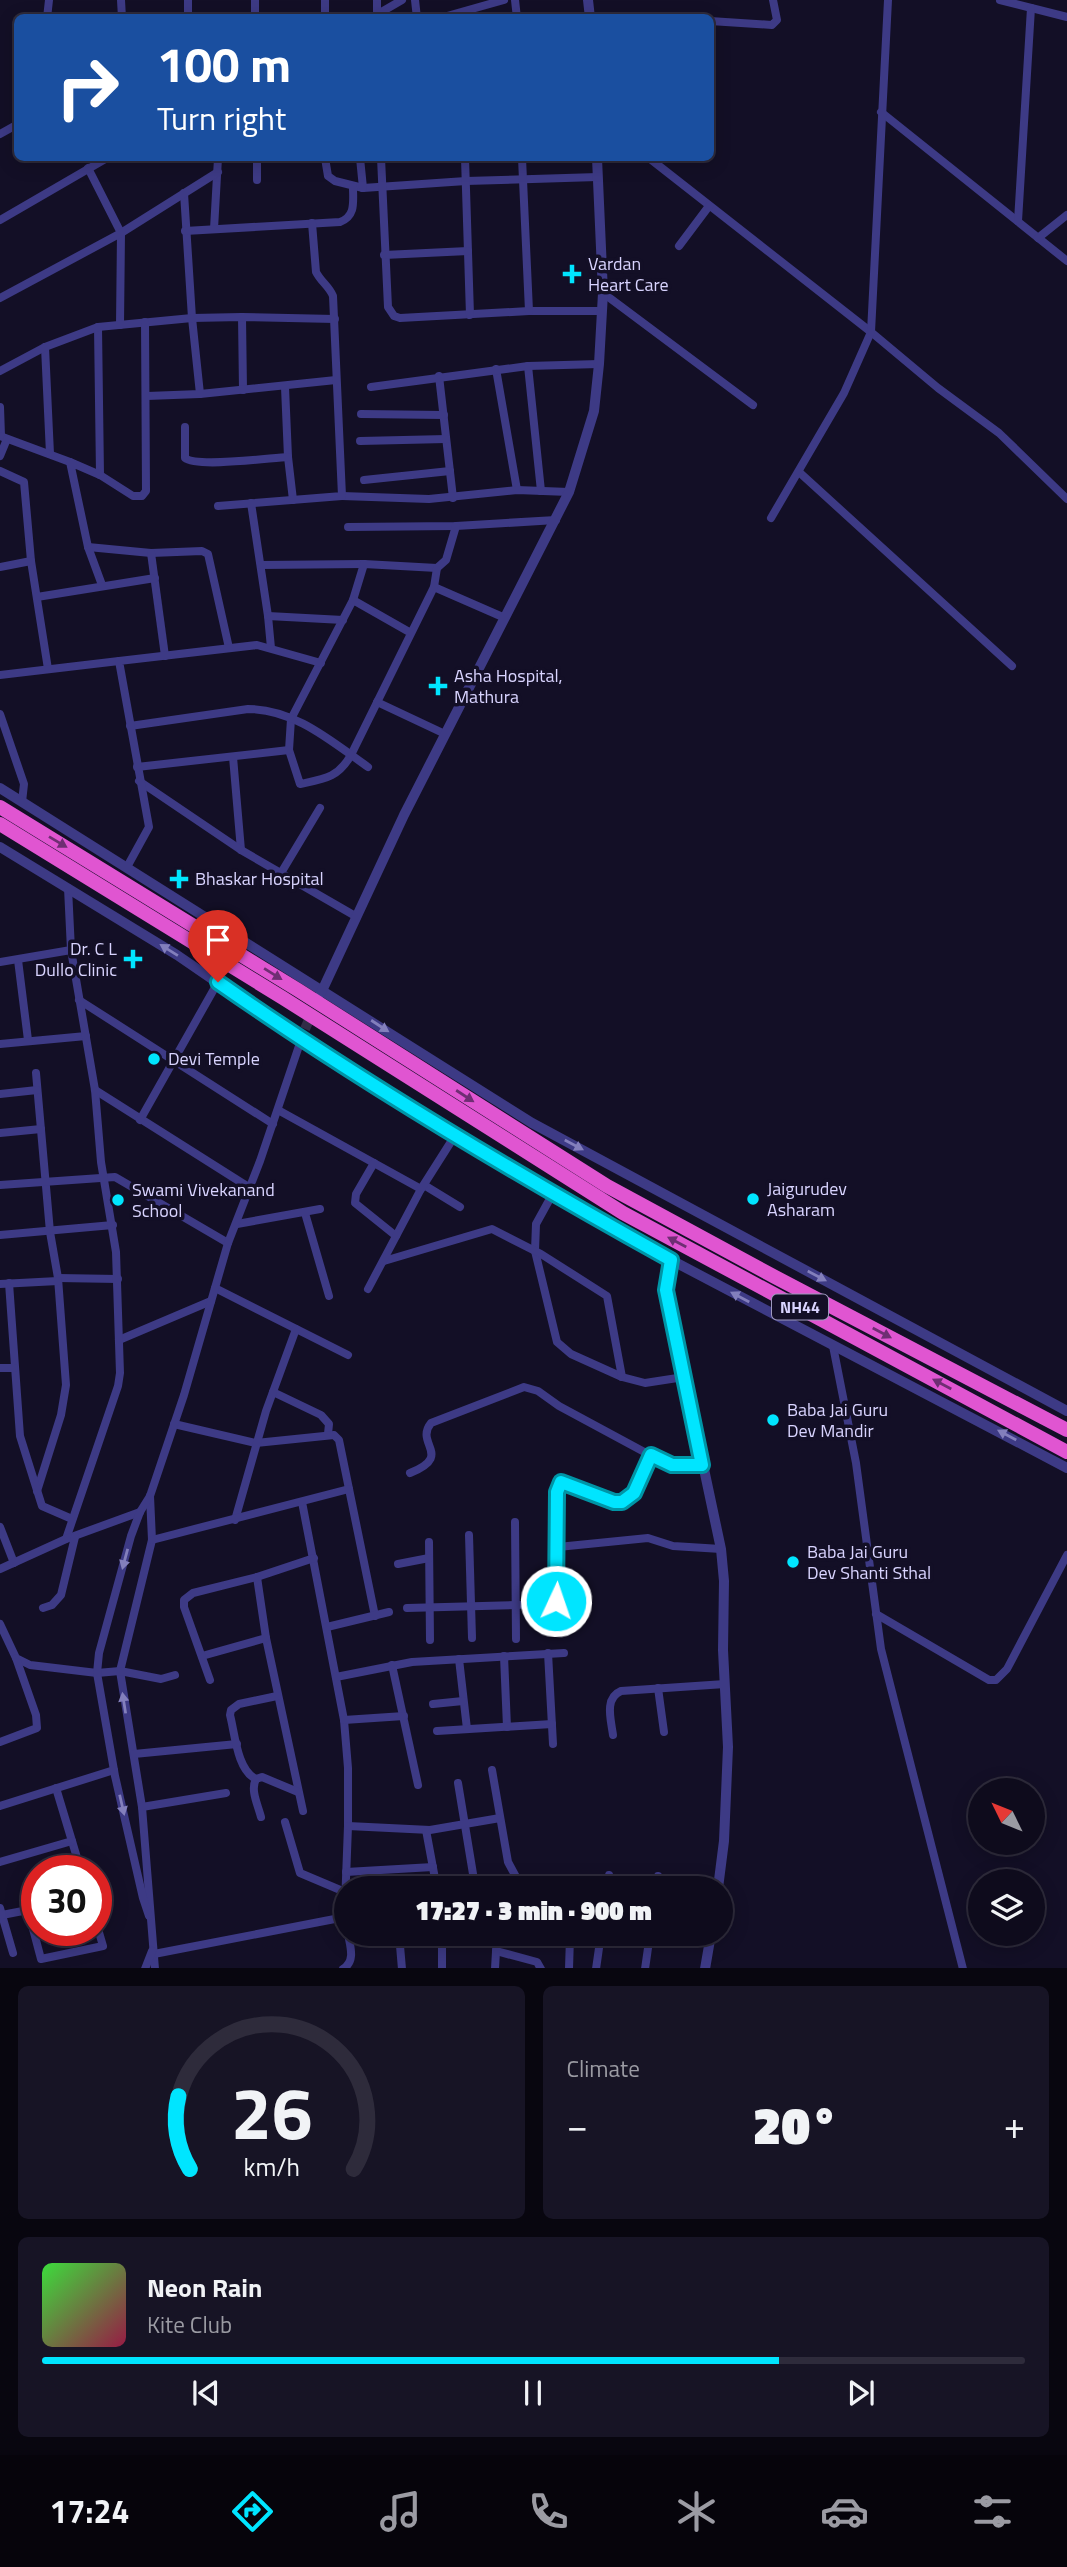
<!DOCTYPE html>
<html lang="en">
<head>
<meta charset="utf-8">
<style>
  :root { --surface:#0e0b1c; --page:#171425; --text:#f1f3f6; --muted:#9b9ba3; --line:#2e2b3b; --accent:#00e5ff }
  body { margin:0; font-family:"Titillium Web",sans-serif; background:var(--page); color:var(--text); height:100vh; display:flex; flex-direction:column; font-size:26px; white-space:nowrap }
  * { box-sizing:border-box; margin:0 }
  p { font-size:23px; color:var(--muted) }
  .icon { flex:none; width:38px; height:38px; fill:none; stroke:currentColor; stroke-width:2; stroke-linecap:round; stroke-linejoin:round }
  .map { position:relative; height:1968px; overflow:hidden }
  .details { display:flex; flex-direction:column; gap:18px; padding:18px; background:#08060f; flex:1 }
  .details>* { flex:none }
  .hud { position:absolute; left:14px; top:14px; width:700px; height:147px; border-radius:10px; box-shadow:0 4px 18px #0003,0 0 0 2px var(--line); background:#1a4fa0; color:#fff; overflow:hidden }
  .needle { width:46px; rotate:313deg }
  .tools { position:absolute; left:968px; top:1778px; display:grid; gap:14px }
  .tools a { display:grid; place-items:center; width:77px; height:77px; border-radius:50%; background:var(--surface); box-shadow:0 4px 18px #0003,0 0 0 2px var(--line); font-size:35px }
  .speed { position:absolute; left:21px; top:1855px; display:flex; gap:14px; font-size:35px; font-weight:700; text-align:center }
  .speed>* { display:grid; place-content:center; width:91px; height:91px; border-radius:50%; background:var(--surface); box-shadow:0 4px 18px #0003,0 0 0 2px var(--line); line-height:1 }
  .speed .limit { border:10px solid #d22; background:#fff; color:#111 }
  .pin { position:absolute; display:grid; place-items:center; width:60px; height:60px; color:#fff; margin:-72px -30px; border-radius:50% 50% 50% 0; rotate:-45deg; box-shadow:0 0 7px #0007 }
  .pin .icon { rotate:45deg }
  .me { position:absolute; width:77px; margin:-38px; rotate:3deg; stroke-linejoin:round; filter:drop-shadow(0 0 5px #0008) }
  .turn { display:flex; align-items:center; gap:24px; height:147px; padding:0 28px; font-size:32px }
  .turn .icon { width:91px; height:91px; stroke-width:2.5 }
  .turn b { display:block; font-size:49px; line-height:60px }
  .big { font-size:52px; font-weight:800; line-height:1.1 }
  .details .card { flex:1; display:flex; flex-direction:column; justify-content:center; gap:10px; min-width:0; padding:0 24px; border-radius:10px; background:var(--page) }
  .details .dial { align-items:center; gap:0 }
  .dial svg { height:182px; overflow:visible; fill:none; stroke:var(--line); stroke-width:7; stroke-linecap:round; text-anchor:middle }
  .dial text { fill:var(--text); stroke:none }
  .song { display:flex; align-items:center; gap:21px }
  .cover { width:84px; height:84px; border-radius:10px; background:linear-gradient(135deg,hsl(120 70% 55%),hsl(340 70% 35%)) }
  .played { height:7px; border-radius:4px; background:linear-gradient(90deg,var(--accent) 75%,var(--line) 75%) }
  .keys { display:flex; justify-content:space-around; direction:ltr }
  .heat { display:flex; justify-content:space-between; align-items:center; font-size:38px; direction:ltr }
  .details .tiles { flex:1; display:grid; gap:18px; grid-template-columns:1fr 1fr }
  .card:last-child { grid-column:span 2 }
  .trip { position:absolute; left:334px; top:1876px; width:399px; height:70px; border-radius:35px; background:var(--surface); box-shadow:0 4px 18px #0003,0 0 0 2px var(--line); font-weight:800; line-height:70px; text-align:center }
  .tab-bar { display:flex; height:112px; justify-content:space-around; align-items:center; background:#06040b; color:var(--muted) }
  .tab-bar .icon { width:49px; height:49px }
  .tab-bar .on { color:var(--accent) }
  .tab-bar b { font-size:32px; color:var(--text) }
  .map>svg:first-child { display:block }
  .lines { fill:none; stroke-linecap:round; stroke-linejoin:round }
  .tertiary-tunnel { stroke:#312d47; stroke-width:10; stroke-dasharray:10 5; stroke-linecap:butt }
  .minor { stroke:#3d3a85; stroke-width:8 }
  .tertiary { stroke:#3d3a85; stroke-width:10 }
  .trunk { stroke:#e055d1; stroke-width:14 }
  .oneway { fill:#6f2e73 }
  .oneway2 { fill:#837fbc }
  .route-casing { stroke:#0095a6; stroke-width:18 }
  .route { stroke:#00e5ff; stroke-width:12 }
  .poi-dot { fill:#00e5ff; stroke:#130f26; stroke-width:2.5 }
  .labels { text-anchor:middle; stroke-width:7; stroke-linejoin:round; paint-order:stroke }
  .shield { fill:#130f26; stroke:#9e99be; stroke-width:2 }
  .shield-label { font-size:16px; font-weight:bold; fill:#d9d4ff }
  .poi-label { font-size:18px; fill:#d9d4ff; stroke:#130f26; text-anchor:start }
</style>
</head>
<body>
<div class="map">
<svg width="1067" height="1969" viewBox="0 0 1067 1969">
  <rect width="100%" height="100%" fill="#130f26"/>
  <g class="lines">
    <polyline class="tertiary-tunnel" points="305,1029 312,1013"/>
    <g class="minor">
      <polyline points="121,0 122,18"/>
      <polyline points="255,0 255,18"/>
      <polyline points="325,0 325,18"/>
      <polyline points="377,0 377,18"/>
      <polyline points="415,0 417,18"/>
      <polyline points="515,0 517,18"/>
      <polyline points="1000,0 1067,17"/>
      <polyline points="447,16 504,0"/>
      <polyline points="635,16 655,18"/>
      <polyline points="47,18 49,0"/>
      <polyline points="188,18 188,0"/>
      <polyline points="371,18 402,0"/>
      <polyline points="710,21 772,25 777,20 773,0"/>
      <polyline points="881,112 1067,261"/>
      <polyline points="0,134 18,124"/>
      <polyline points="257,158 257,180"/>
      <polyline points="325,158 328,176 335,181 363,188 466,181 598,177"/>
      <polyline points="360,158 363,188"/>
      <polyline points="381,158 388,307 394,316 400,318 529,311 602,311"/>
      <polyline points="465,158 470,315"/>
      <polyline points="522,158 529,311"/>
      <polyline points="649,158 871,332 938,388 999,433 1067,499"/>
      <polyline points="88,168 121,233 120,325"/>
      <polyline points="184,193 192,318 200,394"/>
      <polyline points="0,220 107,158"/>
      <polyline points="1018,221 1031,8"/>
      <polyline points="214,229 218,158"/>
      <path d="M 185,231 L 340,222 C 356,216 353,202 353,187"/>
      <polyline points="1038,238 1067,215"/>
      <polyline points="679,246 709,206"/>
      <polyline points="384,255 468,251"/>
      <polyline points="603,293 753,405"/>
      <polyline points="0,298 121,233 218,172"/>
      <polyline points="242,317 243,390"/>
      <polyline points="98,327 100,475"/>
      <polyline points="45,347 50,454"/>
      <polyline points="528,366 541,491"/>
      <polyline points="496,369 517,490"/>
      <polyline points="0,371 45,347 98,327 192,318 242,317 335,319"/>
      <polyline points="439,376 453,498"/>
      <polyline points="285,387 288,457 293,500"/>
      <polyline points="371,387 528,366 599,364"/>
      <polyline points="147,396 200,394 336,380"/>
      <polyline points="0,407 1,436"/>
      <polyline points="361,414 444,415"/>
      <path d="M 185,427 L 185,458 C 197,468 269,458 288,457"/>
      <polyline points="0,436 70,462"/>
      <polyline points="360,441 446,439"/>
      <polyline points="0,456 7,439"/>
      <polyline points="0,471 24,482 31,561 48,669"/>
      <polyline points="799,472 1012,666"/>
      <polyline points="364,480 450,471"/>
      <polyline points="342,496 429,499 517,490 569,492"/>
      <polyline points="251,503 268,616 271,648"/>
      <path d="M 218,506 L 342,496 L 333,296 C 329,286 321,282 316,272 L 312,223"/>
      <polyline points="771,518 844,393 871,332 888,0"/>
      <polyline points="348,527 456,526 556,520"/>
      <polyline points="88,547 151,553 202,551 208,554 229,648"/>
      <polyline points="151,553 165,656"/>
      <polyline points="261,565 364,564"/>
      <polyline points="0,567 31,561"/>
      <polyline points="102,585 88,547 70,462 100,475 133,496 142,496 146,491 145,322"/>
      <polyline points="434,587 505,618"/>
      <polyline points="37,597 155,578"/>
      <polyline points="353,600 364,564 437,568"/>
      <polyline points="268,616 343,620"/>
      <path d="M 411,633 L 353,600 L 291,719 L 289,750 L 300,784 C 324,779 338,778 351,755 L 434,587 L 437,568 L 446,560 L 456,526"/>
      <polyline points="0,675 119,661"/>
      <polyline points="377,702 445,734"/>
      <polyline points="0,714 24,784 22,802"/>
      <path d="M 130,726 L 248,709 C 295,709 332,742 368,767"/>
      <polyline points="233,757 241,850"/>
      <polyline points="137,767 289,750"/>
      <polyline points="139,781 241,850 357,917"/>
      <polyline points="127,867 149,827 119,661 257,645 321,663"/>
      <polyline points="281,873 320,808"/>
      <polyline points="18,960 28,1040"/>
      <polyline points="0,962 71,950"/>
      <polyline points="79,1000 273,1124"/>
      <polyline points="0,1044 86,1036"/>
      <polyline points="36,1073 50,1232 58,1278 66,1385 61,1415 37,1491"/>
      <polyline points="95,1090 250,1188"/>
      <polyline points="0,1094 37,1090"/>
      <polyline points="278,1110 421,1189"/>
      <polyline points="140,1120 218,982"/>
      <polyline points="0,1133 41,1129"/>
      <polyline points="374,1163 356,1194 355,1203 396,1236"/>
      <polyline points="0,1185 115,1177 228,1243"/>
      <polyline points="424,1185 460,1207"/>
      <polyline points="552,1195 536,1224 535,1251 557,1342 571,1354 622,1377 645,1383 684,1377"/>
      <polyline points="305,1213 329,1296"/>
      <polyline points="237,1224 320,1209"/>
      <polyline points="0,1235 113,1225"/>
      <polyline points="384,1261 492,1229 541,1254 607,1296 622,1377"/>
      <polyline points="58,1278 118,1279"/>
      <polyline points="9,1283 20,1436 42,1506 72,1519"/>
      <polyline points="0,1284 58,1281"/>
      <polyline points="215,1288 348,1355"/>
      <polyline points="368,1289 421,1189 454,1137"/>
      <polyline points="119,1340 211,1301"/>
      <polyline points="833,1346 856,1463 881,1649 963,1969"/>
      <polyline points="0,1368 14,1368"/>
      <polyline points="273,1392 321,1415 329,1424 328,1434"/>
      <polyline points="174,1424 256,1443 334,1435 339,1440 375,1616"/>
      <path d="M 410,1473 C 454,1455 414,1444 431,1423 L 524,1387 L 538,1391 L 559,1406 L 661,1461 L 672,1465 L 702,1465"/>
      <polyline points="150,1496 152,1540 120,1671 142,1807 155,1969"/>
      <polyline points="302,1502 344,1720 348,1768 348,1826 345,1905 346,1923"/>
      <polyline points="235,1520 266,1411 296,1329"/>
      <polyline points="515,1522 516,1639"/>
      <polyline points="0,1527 14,1563"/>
      <polyline points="469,1535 472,1638"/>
      <polyline points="66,1539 118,1386 120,1373 116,1252 101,1162 95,1090 71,950 68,888"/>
      <polyline points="152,1540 349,1489"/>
      <polyline points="429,1542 430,1640"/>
      <polyline points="558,1547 648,1538 673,1546 721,1549"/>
      <polyline points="398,1564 429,1558"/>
      <polyline points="0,1569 66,1539 140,1512"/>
      <polyline points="43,1608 52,1605 61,1595 75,1537"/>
      <polyline points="407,1608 552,1604 557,1601 558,1485 566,1482 614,1502 622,1502 634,1493 651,1455"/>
      <polyline points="876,1614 989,1680 996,1680 1007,1669 1067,1555"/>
      <polyline points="0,1624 16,1658 30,1665 97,1673 120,1671 161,1679 175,1675"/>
      <polyline points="327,1627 389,1612"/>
      <polyline points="266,1638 303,1811"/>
      <polyline points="548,1653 553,1744"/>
      <polyline points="202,1656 266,1638 257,1577 314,1558"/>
      <polyline points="504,1656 507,1727"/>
      <polyline points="459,1659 467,1729"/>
      <polyline points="392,1665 418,1785"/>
      <polyline points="336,1677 412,1662 564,1653"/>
      <polyline points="210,1680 184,1607 184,1600 193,1593 257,1577"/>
      <polyline points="658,1688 664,1732"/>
      <polyline points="433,1704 463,1701"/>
      <polyline points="344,1720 404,1716"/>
      <polyline points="437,1731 552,1724"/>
      <path d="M 613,1735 C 611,1720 604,1698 621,1691 L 725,1684"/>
      <polyline points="0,1742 37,1728 36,1715 16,1658"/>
      <polyline points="134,1754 237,1744"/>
      <polyline points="492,1770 508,1862 522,1888"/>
      <path d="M 256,1779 C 237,1770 235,1734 230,1715 L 231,1710 L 239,1704 L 277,1696"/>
      <polyline points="458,1783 474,1880"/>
      <polyline points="56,1788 81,1871"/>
      <polyline points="0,1806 114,1770"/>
      <polyline points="142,1807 226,1793"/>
      <path d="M 261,1817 C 258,1805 250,1790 256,1779 L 262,1777 L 298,1792"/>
      <polyline points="285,1822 300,1873 345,1892"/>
      <polyline points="348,1826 430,1830 500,1818"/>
      <polyline points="426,1830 436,1884"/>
      <polyline points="0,1862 72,1841"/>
      <polyline points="346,1872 433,1867"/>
      <polyline points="607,1888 609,1875"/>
      <polyline points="656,1888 658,1876"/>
      <polyline points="0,1908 13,1953"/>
      <polyline points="2,1915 28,1910 41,1959 103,1946 96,1922"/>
      <polyline points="149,1916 143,1898 115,1776 97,1673 99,1653 131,1536 140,1512 150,1496 184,1395 228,1243 260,1161 301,1040"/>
      <polyline points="399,1934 402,1969"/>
      <polyline points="538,1934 570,1937 569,1969"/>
      <polyline points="496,1951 537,1962 541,1969"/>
      <polyline points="154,1954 345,1917"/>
      <polyline points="145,1969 152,1951"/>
      <path d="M 343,1969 C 356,1961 350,1946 348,1934"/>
      <polyline points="442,1969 442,1934"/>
      <polyline points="495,1969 497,1934"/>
      <polyline points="596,1969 601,1934"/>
      <polyline points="645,1969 650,1934"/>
    </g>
    <g class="tertiary">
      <polyline points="588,0 590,18"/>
      <polyline points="0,788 532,1123 1067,1411"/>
      <polyline points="0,847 177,955 301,1040 439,1128 541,1189 671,1260 1067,1468"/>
      <polyline points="321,993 404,815 569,492 594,411 599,364 603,293 597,158"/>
      <polyline points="671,1260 666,1290 721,1549 724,1581 723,1650 728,1747 724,1841 718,1888"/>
      <polyline points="705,1969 711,1934"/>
    </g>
    <g class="trunk">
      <polyline points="0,807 298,990 607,1186 775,1277 1067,1430"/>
      <polyline points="0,824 283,998 623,1213 1067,1452"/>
    </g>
  </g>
  <defs><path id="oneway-solid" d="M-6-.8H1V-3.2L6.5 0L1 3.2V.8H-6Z" transform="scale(1.75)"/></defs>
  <g class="oneway">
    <use href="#oneway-solid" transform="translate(58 842) rotate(31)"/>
    <use href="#oneway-solid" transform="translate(273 974) rotate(32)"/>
    <use href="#oneway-solid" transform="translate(465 1096) rotate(33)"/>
    <use href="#oneway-solid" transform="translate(677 1242) rotate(-152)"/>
    <use href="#oneway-solid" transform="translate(882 1333) rotate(28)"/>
    <use href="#oneway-solid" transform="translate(942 1384) rotate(-152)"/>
  </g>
  <g class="oneway2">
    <use href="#oneway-solid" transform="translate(169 950) rotate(-148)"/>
    <use href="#oneway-solid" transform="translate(380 1026) rotate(33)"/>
    <use href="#oneway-solid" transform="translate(574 1145) rotate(28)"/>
    <use href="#oneway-solid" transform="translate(817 1276) rotate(28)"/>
    <use href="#oneway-solid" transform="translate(740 1297) rotate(-152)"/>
    <use href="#oneway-solid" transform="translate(1007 1435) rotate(-152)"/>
    <use href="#oneway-solid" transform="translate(125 1559) rotate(105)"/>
    <use href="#oneway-solid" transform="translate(124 1703) rotate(-99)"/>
    <use href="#oneway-solid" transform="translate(122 1805) rotate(77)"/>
  </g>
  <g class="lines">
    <defs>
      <path id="route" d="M 218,982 C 364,1084 516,1174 671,1260 L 666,1290 L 702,1465 L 672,1465 L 651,1455 L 634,1493 L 622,1502 L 614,1502 L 561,1482 L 557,1492 L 556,1601"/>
    </defs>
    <use href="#route" class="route-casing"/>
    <use href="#route" class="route"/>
  </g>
  <g class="poi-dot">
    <path d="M568.5 263.5h7v7h7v7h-7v7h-7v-7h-7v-7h7z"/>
    <path d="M434.5 675.5h7v7h7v7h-7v7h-7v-7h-7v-7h7z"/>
    <path d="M175.5 868.5h7v7h7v7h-7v7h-7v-7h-7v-7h7z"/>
    <path d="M129.5 948.5h7v7h7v7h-7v7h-7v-7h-7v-7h7z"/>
    <circle cx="154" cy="1059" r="7"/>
    <circle cx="753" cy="1199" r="7"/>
    <circle cx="118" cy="1200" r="7"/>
    <circle cx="773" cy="1420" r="7"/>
    <circle cx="793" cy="1562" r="7"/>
  </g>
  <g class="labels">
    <rect class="shield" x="772" y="1294.5" width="56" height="25" rx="5"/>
    <g class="shield-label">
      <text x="800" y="1313">NH44</text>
    </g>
    <g class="poi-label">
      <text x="588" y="270">Vardan<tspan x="588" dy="21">Heart Care</tspan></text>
      <text x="454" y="682">Asha Hospital,<tspan x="454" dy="21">Mathura</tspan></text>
      <text x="195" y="885">Bhaskar Hospital</text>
      <text x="117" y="955" text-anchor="end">Dr. C L<tspan x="117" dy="21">Dullo Clinic</tspan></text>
      <text x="168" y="1065">Devi Temple</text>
      <text x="767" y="1195">Jaigurudev<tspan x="767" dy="21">Asharam</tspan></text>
      <text x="132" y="1196">Swami Vivekanand<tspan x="132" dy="21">School</tspan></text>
      <text x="787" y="1416">Baba Jai Guru<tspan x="787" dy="21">Dev Mandir</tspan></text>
      <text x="807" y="1558">Baba Jai Guru<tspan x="807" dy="21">Dev Shanti Sthal</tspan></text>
    </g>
  </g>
</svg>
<div class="tools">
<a><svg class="needle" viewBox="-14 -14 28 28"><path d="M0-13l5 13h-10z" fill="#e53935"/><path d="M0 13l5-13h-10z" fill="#9b9ba3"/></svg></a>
<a><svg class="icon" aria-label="layers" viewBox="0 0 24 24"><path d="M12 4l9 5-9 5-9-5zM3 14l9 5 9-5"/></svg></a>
</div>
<div class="speed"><div class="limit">30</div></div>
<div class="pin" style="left:218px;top:982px;background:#d93025"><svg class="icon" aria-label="arrive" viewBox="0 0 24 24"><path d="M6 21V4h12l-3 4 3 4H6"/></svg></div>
<svg class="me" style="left:556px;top:1601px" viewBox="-20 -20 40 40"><circle r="17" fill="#00e5ff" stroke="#fff" stroke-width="3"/><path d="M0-11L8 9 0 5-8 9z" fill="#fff"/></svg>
<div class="trip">17:27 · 3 min · 900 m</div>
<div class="hud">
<div class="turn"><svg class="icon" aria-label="right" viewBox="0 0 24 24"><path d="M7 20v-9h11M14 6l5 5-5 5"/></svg><div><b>100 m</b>Turn right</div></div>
</div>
</div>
<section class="details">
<div class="tiles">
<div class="card dial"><svg viewBox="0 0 100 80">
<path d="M14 69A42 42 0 1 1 86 69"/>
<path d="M14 69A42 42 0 0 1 9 37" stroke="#00e5ff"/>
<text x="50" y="56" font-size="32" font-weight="700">26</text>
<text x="50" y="72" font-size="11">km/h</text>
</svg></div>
<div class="card"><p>Climate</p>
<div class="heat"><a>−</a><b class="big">20°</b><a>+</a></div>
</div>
<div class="card">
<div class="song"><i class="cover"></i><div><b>Neon Rain</b><p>Kite Club</p></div></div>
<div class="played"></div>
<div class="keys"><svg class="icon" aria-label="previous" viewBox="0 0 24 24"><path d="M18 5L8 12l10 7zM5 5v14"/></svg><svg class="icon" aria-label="pause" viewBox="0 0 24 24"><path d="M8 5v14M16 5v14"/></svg><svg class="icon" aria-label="next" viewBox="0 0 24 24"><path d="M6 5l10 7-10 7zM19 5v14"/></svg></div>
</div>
</div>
</section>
<nav class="tab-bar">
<b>17:24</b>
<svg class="icon on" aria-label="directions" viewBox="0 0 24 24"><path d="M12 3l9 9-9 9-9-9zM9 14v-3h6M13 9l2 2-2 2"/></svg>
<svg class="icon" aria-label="music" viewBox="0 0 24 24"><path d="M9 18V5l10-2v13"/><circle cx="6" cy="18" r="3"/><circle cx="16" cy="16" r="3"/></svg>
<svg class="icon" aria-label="phone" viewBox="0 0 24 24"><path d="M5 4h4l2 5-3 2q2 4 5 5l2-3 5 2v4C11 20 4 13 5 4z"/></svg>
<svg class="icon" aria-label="climate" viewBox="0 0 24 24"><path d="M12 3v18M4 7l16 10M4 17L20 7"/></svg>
<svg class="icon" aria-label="car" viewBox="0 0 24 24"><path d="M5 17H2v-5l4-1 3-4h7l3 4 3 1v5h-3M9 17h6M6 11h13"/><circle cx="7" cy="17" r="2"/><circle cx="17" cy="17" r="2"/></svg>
<svg class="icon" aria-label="filters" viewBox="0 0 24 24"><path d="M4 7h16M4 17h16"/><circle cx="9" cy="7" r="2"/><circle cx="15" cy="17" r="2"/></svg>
</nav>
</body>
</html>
